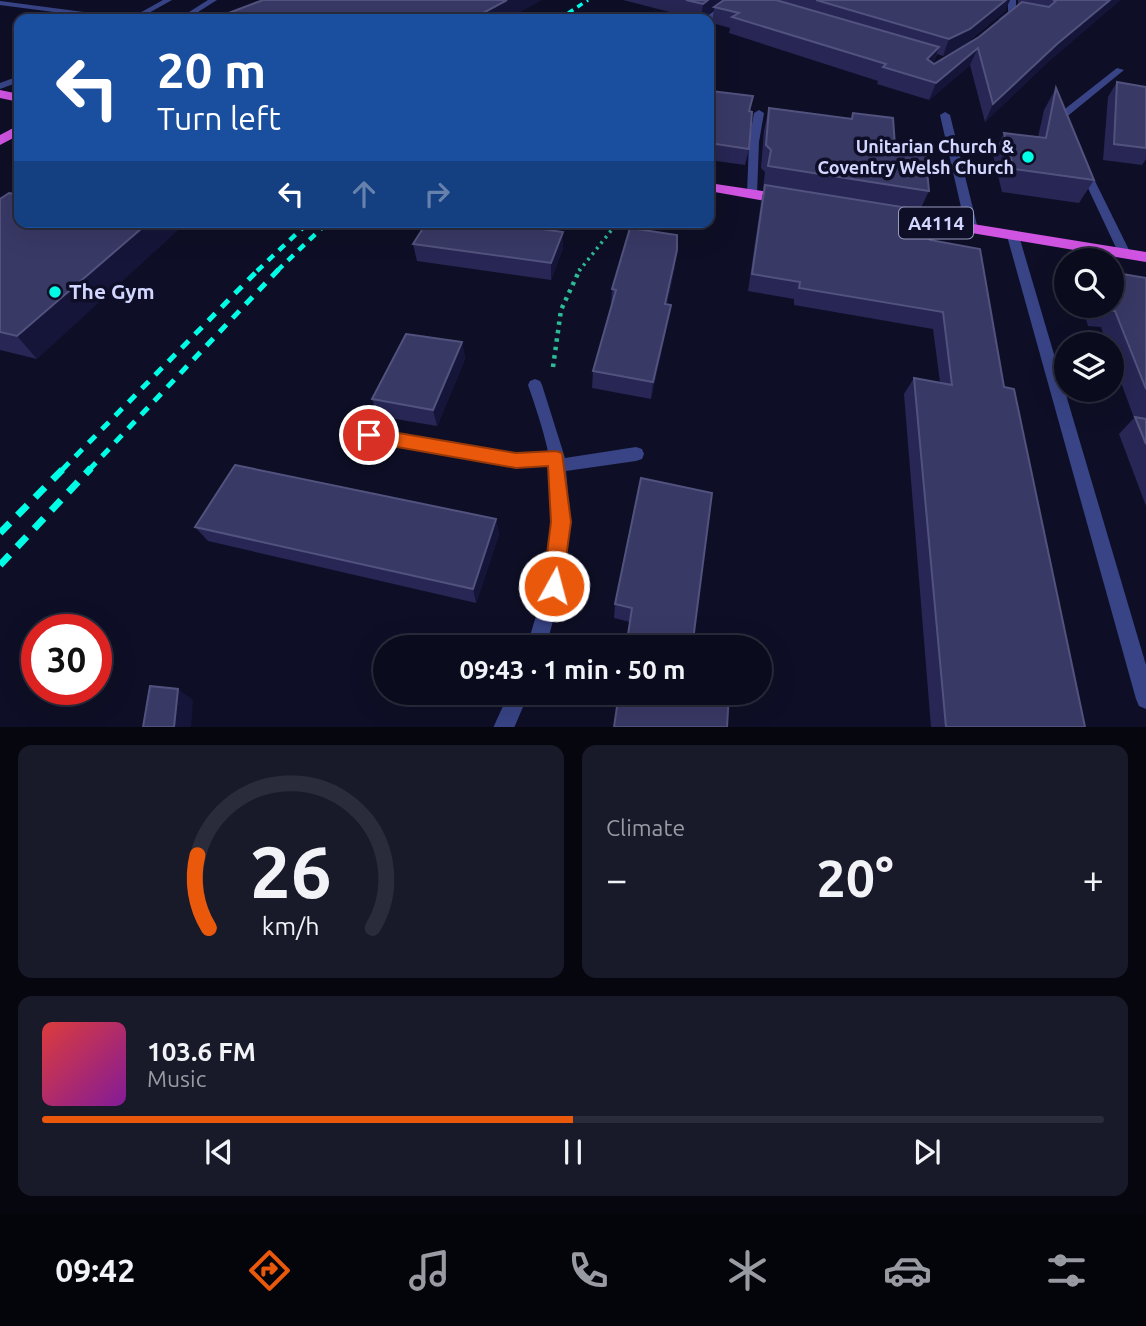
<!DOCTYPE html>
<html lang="en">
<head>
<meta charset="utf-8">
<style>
  :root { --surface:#0a0b1c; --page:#181929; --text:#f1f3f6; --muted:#999ba3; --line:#2a2b3b; --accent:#ea580c }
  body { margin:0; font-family:Ubuntu,sans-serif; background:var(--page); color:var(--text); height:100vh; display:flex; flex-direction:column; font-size:26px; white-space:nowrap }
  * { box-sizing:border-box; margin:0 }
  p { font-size:23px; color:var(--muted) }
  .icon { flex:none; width:38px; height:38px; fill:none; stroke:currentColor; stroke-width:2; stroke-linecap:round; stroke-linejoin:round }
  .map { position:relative; height:727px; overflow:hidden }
  .panel { display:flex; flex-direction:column; gap:18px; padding:18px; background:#06060f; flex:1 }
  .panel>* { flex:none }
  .top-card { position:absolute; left:14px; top:14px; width:700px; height:214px; border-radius:14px; box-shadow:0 7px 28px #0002,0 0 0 2px var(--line); background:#1a4fa0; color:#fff; overflow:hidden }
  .fabs { position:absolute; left:1054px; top:248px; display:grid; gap:14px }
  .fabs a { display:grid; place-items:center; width:70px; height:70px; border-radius:50%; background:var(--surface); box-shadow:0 7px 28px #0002,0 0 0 2px var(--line); font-size:35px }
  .speed { position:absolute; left:21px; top:614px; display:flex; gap:14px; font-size:35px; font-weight:700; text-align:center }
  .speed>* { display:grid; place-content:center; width:91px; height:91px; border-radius:50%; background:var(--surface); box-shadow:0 7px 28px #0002,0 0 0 2px var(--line); line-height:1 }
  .speed .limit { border:10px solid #d22; background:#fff; color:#111 }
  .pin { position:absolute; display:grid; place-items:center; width:60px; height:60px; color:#fff; margin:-30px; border:4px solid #fff; border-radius:50%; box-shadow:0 2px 7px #0007 }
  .me { position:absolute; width:77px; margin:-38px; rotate:7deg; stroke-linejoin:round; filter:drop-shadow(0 0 5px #0008) }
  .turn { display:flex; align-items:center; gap:24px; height:147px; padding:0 28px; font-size:32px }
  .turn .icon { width:91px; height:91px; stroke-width:2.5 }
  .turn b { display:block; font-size:49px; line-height:60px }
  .lanes { display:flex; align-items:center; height:66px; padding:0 28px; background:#0003; justify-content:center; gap:35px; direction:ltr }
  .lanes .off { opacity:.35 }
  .big { font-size:52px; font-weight:600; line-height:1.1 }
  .panel .card { flex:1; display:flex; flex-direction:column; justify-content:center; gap:10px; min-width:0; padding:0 24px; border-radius:14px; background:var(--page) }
  .panel .dial { align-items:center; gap:0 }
  .dial svg { height:182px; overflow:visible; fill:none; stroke:var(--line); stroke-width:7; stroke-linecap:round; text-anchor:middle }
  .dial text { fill:var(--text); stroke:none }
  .song { display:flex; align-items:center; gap:21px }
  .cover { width:84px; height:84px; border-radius:10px; background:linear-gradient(135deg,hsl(0 70% 55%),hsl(290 70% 35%)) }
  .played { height:7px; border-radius:4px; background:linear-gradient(90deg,var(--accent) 50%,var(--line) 50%) }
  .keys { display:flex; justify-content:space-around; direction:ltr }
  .heat { display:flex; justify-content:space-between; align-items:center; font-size:38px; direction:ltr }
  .panel .tiles { flex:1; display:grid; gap:18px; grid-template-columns:1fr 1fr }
  .card:last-child { grid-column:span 2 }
  .trip { position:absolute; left:373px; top:635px; width:399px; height:70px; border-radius:35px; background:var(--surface); box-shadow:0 7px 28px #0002,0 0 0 2px var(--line); font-weight:600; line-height:70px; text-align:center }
  .dock { display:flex; height:112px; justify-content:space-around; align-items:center; background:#04040b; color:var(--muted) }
  .dock .icon { width:49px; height:49px }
  .dock .active { color:var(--accent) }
  .dock b { font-size:32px; color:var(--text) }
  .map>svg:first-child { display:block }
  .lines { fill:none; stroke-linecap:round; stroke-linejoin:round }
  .path-far1 { stroke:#2bbb97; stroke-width:3.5; stroke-dasharray:2.5 4.5; stroke-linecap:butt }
  .path { stroke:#2bbb97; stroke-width:4.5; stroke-dasharray:3.5 5; stroke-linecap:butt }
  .service { fill:#384486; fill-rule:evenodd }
  .minor { fill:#384486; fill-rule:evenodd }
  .trunk { fill:#d054e2; fill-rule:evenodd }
  .rail-far3 { stroke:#00fee7; stroke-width:3.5; stroke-dasharray:6 5; stroke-linecap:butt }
  .rail-far2 { stroke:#00fee7; stroke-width:4.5; stroke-dasharray:8 7; stroke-linecap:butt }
  .rail-far1 { stroke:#00fee7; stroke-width:5; stroke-dasharray:10 9; stroke-linecap:butt }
  .rail { stroke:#00fee7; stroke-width:7; stroke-dasharray:14 11; stroke-linecap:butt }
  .wall { fill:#272654 }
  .shaded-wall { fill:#15153a }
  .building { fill:#393966; stroke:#52527e; stroke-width:2 }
  .route { fill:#ea580c; stroke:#983908; stroke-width:2 }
  .poi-dot { fill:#00fee7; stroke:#0e0f26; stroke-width:2.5 }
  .labels { text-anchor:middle; stroke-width:7; stroke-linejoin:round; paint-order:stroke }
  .far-poi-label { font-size:18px; font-weight:bold; fill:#d3d6ff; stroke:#0e0f26; text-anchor:end }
  .shield { fill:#0e0f26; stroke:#989abe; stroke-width:2 }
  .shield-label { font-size:19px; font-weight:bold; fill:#d3d6ff }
  .poi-label { font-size:21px; font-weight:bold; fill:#d3d6ff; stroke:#0e0f26; text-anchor:start }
</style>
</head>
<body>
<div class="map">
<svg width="1146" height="728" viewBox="0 0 1146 728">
  <rect width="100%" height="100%" fill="#0e0f26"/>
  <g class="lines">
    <polyline class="path-far1" points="579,271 618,222"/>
    <polyline class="path" points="553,367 561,310 580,269"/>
    <g class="service">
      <polygon points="208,0 217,0 187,19 178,19"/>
      <polygon points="0,1 122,17 126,19 107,19 0,5"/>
      <polygon points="1117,68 1124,70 1064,119 1065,127 1059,127 1054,118 1056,116"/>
      <polygon points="759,110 764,113 759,142 757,194 752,197 747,194 749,142 754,113"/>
      <polygon points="945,112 950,115 978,229 972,233 966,229 940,115"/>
      <polygon points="1084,166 1089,169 1131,254 1129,257 1125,258 1119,254 1079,169"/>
      <polygon points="369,429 516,453 556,452 562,454 564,459 562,464 556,466 516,467 369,441 364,439 361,435 364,431"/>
    </g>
    <g class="minor">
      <polygon points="163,0 172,0 138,19 129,19"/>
      <polygon points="729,0 738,0 710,21 703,19"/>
      <polygon points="1008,0 1016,0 1016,13 1005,23 999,23 999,19 1008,12"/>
      <polygon points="19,76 19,82 0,89 0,83"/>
      <polygon points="1013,232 1019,236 1146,665 1146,709 1139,706 1136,699 1007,236"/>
      <path d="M 535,379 L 540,381 L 542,385 L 565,458 L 636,447 L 642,449 L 644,454 L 642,459 L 636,461 L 566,471 C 573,532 564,590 545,648 L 526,648 C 548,584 561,514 547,447 C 542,426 535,405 528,385 L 530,381 Z"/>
      <polygon points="509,693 529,693 514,728 493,728"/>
    </g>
    <g class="trunk">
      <polygon points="0,90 19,94 19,102 0,98"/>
      <polygon points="19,125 19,135 0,145 0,135"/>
      <polygon points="709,183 789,195 797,200 789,205 709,191"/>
      <polygon points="905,213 1146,252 1146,262 900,221 897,218"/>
    </g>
    <polyline class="rail-far3" points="559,19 588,0"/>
    <g class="rail-far2">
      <polyline points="257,271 309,222"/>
      <polyline points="277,271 328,222"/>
    </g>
    <g class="rail-far1">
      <polyline points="62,470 259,269"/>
      <polyline points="89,470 279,269"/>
    </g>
    <g class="rail">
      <polyline points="0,533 64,468"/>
      <polyline points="0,565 91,468"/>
    </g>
  </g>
  <g class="wall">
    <polygon points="623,0 1010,0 1005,11 963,46 943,56 937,54 933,64 934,64 979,37 1018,5 1018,0 1120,0 1049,61 985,122 970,65 929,100 877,84 878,81 729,33 730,28 712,23 714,9 702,19 697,19"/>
    <polygon points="1117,82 1146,87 1146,159 1142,165 1103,160 1108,97"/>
    <polygon points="1056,88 1094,180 1079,203 1002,192 993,155 1004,133 1038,137 1044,110"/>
    <polygon points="709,98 750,112 749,149 745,165 709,160"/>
    <polygon points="769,108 851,119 853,113 895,146 929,191 920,210 930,240 1004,387 1085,727 931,727 904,394 914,378 940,382 933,329 794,305 794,299 748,291 761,202 764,189 763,189 765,172 761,168 764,130"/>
    <polygon points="0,199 37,359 0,350"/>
    <polygon points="563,232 563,248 551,280 417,261 413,244"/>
    <polygon points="675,267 667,304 671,305 668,321 651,399 592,388 593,371 611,306 612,289"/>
    <polygon points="1146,278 1146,506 1119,434 1134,418 1111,355 1111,345 1107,345 1101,327 1088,326 1082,306 1111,306"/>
    <polygon points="462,342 465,359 437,426 378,416 372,399"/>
    <polygon points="641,478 692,648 630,622 614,618 615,604"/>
    <polygon points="496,519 499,534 476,603 208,541 195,527"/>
  </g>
  <g class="shaded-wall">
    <polygon points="507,0 542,0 508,19 472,19"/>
    <polygon points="708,0 725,0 714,7 714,9 701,19 703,4"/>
    <polygon points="1006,0 1010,0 1005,11 963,46 943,56 949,39"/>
    <polygon points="1110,0 1120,0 1049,61 985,122 993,104 1057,44"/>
    <polygon points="939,47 933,64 927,59"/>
    <polygon points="978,48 970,65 929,100 936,83"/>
    <polygon points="149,222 187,222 37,359 17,336"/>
    <polygon points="563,232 563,248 551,280 551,263"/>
    <polygon points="677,250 675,267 663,321 665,304"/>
    <polygon points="671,305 668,321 651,399 653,382"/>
    <polygon points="462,342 465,359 437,426 433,410"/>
    <polygon points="496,519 499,534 476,603 473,589"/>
    <polygon points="178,689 193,700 191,727 174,727"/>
  </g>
  <g class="building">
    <polygon points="263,0 507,0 472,19 213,19"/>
    <polygon points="686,0 708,0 703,4"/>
    <polygon points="724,0 776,0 939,47 927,59 934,64 979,37 1022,2 1049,7 1056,1 1053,0 1110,0 1057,44 993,104 978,48 936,83 883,67 886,64 732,17 739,13 714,7"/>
    <polygon points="816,0 1006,0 970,29 949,39"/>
    <polygon points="1117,82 1146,87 1146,148 1114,144"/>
    <polygon points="1056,88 1094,180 1014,169 1004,133 1046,138"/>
    <polygon points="711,91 753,96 749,111 752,112 749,149 709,143 709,98"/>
    <polygon points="769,108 852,119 853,113 893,118 895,146 925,150 929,191 768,166 771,150 766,145"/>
    <polygon points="765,185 927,211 930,240 980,249 1004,387 1014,389 1085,727 946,727 914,378 952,385 943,312 799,288 800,282 752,274"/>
    <polygon points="9,193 19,195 19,222 149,222 17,336 0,332 0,199"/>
    <polygon points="427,222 493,222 563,232 551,263 413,244"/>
    <polygon points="630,228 677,235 677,250 665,304 671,305 653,382 593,371 616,290 612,289"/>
    <polygon points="1111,272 1146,278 1146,389 1115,311 1102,309 1101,306 1111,306"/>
    <polygon points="406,334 462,342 433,410 372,399"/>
    <polygon points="1135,417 1146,419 1146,444"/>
    <polygon points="235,465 496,519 473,589 195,527"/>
    <polygon points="641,478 712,493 692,648 626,648 632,608 615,604"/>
    <polygon points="150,686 178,689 174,727 143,727"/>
    <polygon points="619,693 729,693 727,727 614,727"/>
  </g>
  <polygon class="route" points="369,428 516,453 556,451 562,453 571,522 561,593 554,596 546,593 543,586 551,522 548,466 516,468 369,442 362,440 360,435 362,430"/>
  <g class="poi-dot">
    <circle cx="1028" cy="157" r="7"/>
    <circle cx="55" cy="292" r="7"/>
  </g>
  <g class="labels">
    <g class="far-poi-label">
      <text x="1014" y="153">Unitarian Church &amp;<tspan x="1014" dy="21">Coventry Welsh Church</tspan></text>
    </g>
    <rect class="shield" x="899" y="207.5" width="74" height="31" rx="5"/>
    <g class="shield-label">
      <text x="936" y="230">A4114</text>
    </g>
    <g class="poi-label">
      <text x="69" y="299">The Gym</text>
    </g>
  </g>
</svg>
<div class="fabs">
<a><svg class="icon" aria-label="search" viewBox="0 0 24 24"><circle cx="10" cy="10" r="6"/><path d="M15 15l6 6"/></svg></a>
<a><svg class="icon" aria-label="layers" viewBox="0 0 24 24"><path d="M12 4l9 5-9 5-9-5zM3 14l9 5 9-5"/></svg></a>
</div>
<div class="speed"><div class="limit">30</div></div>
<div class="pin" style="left:369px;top:435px;background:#d93025"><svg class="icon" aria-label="arrive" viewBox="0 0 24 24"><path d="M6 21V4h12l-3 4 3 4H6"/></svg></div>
<svg class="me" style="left:554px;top:586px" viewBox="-20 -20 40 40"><circle r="17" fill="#ea580c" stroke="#fff" stroke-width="3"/><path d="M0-11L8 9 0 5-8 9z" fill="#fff"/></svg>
<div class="trip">09:43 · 1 min · 50 m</div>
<div class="top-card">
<div class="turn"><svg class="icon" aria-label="left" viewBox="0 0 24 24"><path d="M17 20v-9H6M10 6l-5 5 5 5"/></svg><div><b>20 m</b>Turn left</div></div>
<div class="lanes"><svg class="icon" aria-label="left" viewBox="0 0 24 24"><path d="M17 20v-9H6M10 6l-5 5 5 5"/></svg><svg class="icon off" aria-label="ahead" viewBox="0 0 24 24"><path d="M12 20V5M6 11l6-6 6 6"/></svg><svg class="icon off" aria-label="right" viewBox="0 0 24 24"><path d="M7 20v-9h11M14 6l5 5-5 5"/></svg></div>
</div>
</div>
<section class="panel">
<div class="tiles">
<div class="card dial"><svg viewBox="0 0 100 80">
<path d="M14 69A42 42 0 1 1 86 69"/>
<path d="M14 69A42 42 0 0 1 9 37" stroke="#ea580c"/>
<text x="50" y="56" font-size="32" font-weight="700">26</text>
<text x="50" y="72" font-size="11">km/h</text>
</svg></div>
<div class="card"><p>Climate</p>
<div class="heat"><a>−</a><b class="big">20°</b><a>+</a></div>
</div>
<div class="card">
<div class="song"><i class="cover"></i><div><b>103.6 FM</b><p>Music</p></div></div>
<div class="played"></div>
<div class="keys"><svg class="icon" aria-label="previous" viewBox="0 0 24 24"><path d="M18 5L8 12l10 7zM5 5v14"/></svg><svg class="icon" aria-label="pause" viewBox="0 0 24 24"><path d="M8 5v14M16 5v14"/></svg><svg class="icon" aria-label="next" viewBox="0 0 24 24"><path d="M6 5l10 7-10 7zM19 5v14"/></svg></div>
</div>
</div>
</section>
<nav class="dock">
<b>09:42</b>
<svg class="icon active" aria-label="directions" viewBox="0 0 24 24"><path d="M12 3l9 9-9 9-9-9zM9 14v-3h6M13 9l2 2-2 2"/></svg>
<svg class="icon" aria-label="music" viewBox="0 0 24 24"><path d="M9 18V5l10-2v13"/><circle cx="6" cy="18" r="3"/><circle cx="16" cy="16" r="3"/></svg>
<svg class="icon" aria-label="phone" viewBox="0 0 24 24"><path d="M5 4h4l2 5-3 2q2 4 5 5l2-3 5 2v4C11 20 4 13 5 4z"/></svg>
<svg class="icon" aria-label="climate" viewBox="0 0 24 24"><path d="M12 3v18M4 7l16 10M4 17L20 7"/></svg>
<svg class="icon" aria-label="car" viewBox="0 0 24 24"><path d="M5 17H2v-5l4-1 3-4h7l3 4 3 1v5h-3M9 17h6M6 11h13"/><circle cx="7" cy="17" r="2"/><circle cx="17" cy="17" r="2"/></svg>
<svg class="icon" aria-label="filters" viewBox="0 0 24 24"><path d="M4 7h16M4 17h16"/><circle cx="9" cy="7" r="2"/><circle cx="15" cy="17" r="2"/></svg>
</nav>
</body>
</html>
